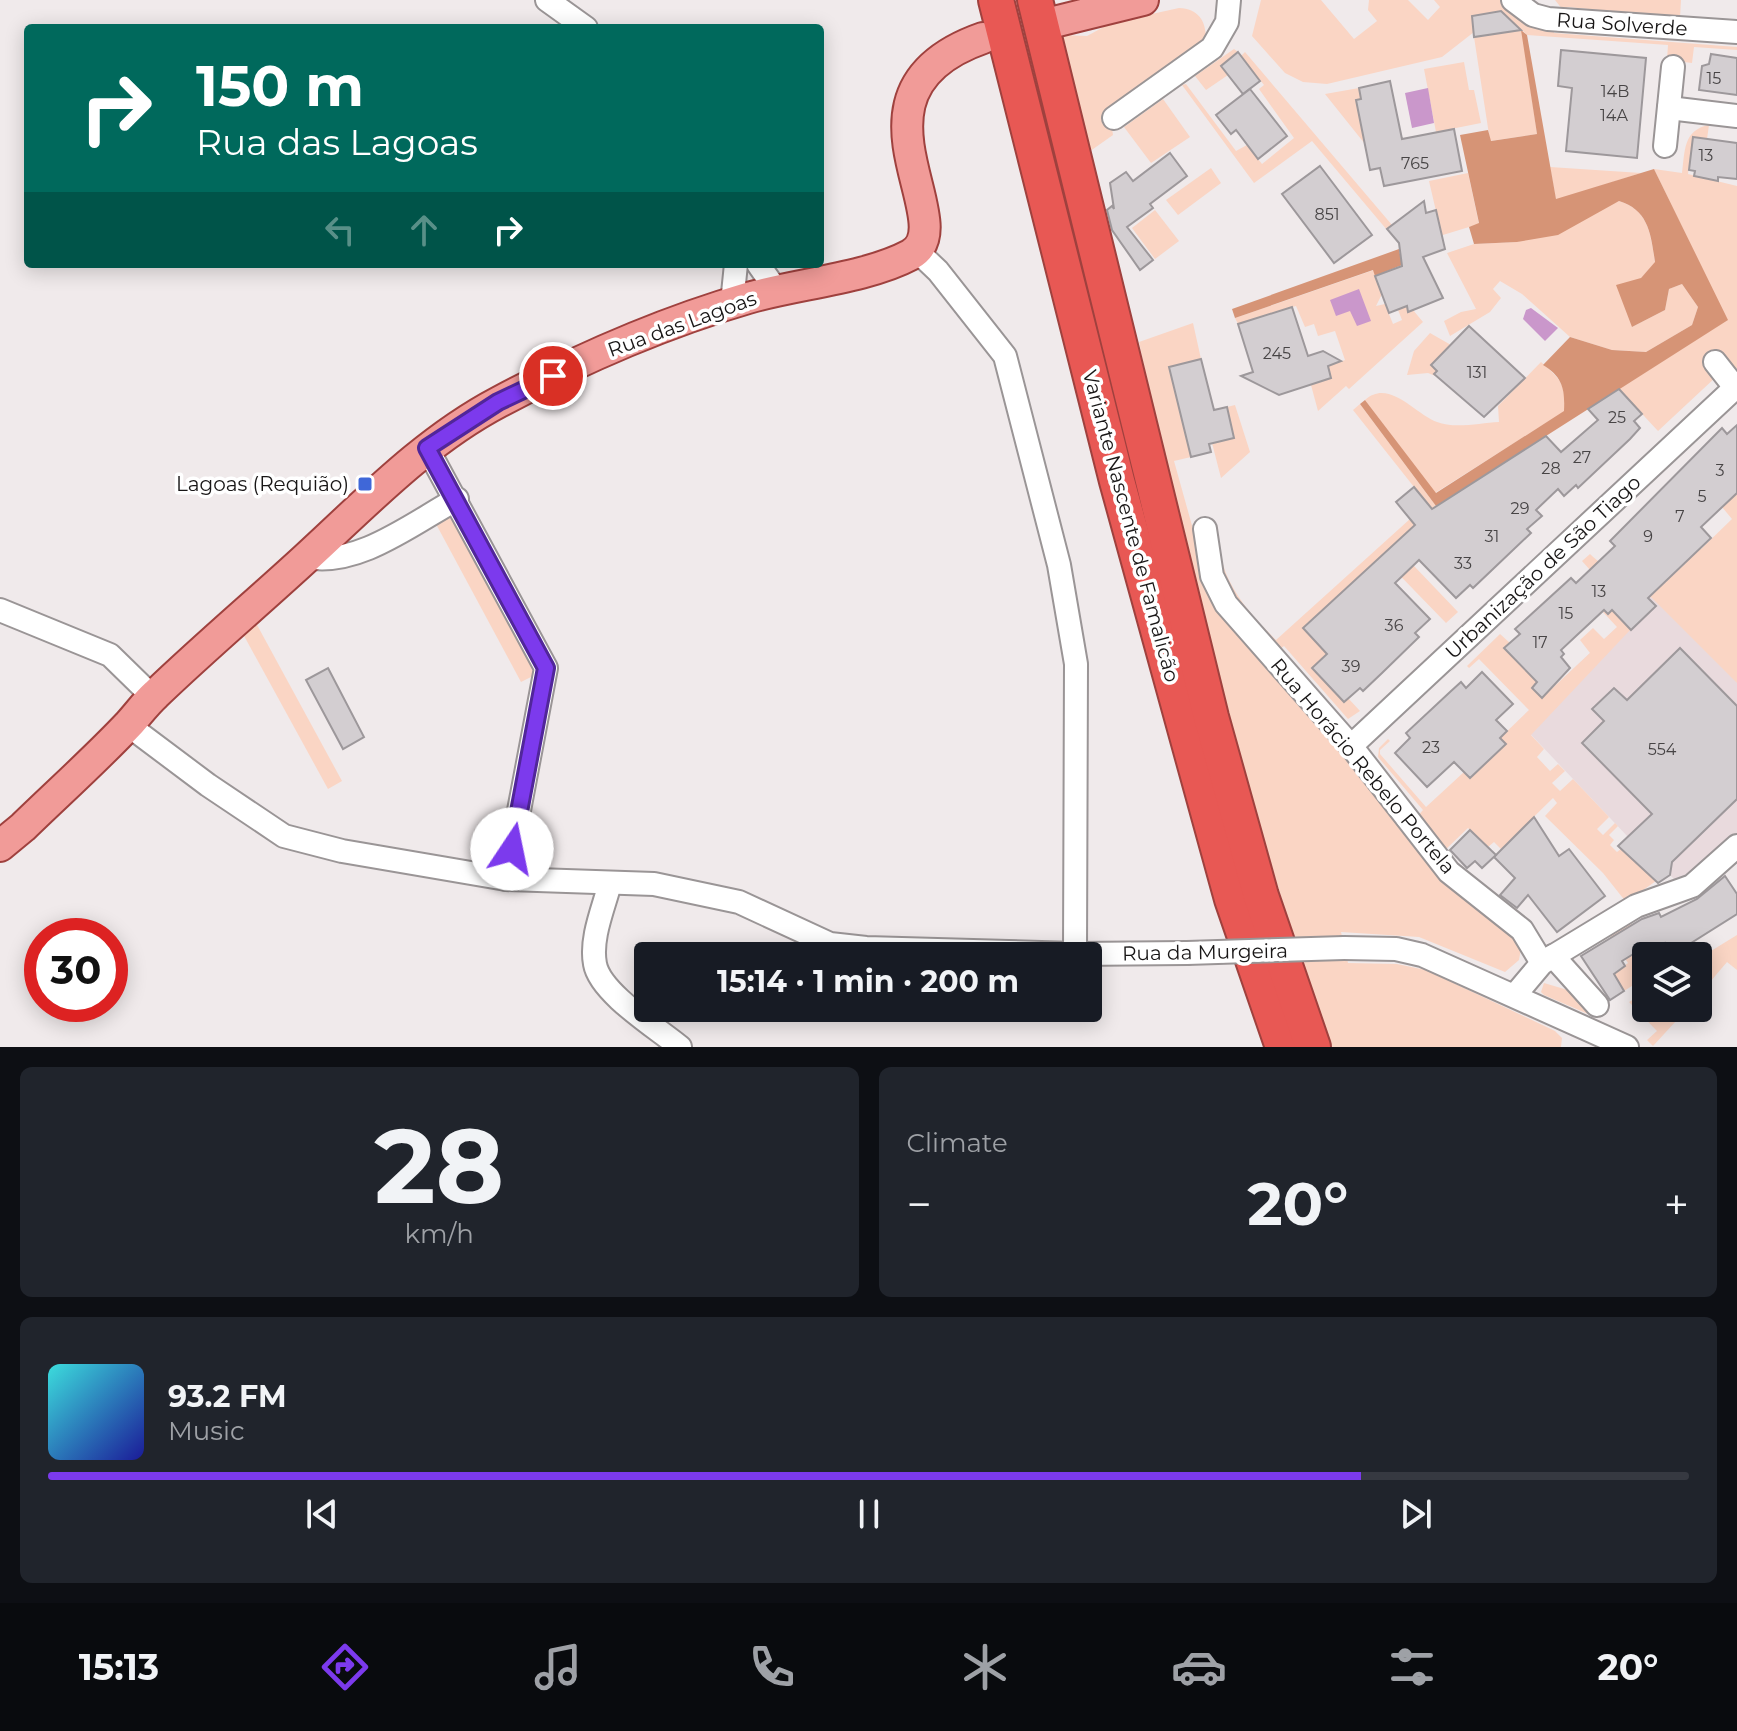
<!DOCTYPE html>
<html lang="en">
<head>
<meta charset="utf-8">
<style>
  :root { --surface:#171b24; --page:#20242c; --text:#f1f3f6; --muted:#9ea1a6; --line:#363941; --accent:#7c3aed }
  body { margin:0; font-family:Montserrat,sans-serif; background:var(--page); color:var(--text); height:100vh; display:flex; flex-direction:column; font-size:30px; white-space:nowrap }
  * { box-sizing:border-box; margin:0 }
  p { font-size:26px; color:var(--muted) }
  .icon { flex:none; width:44px; height:44px; fill:none; stroke:currentColor; stroke-width:2; stroke-linecap:round; stroke-linejoin:round }
  .map { position:relative; height:1047px; overflow:hidden }
  .sheet { display:flex; flex-direction:column; gap:20px; padding:20px; background:#0d0f14; flex:1 }
  .sheet>* { flex:none }
  .banner { position:absolute; left:24px; top:24px; width:800px; height:244px; border-radius:8px; box-shadow:0 4px 20px #0003; background:#00695c; color:#fff; overflow:hidden }
  .fabs { position:absolute; left:1632px; top:942px; display:grid; gap:16px }
  .fabs a { display:grid; place-items:center; width:80px; height:80px; border-radius:8px; background:var(--surface); box-shadow:0 4px 20px #0003; font-size:40px }
  .speed { position:absolute; left:24px; top:918px; display:flex; gap:16px; font-size:40px; font-weight:700; text-align:center }
  .speed>* { display:grid; place-content:center; width:104px; height:104px; border-radius:50%; background:var(--surface); box-shadow:0 4px 20px #0003; line-height:1 }
  .speed .limit { border:12px solid #d22; background:#fff; color:#111 }
  .pin { position:absolute; display:grid; place-items:center; width:68px; height:68px; color:#fff; margin:-34px; border:4px solid #fff; border-radius:50%; box-shadow:0 2px 8px #0007 }
  .me { position:absolute; width:88px; margin:-44px; rotate:11deg; stroke-linejoin:round; filter:drop-shadow(0 0 6px #0008) }
  .turn { display:flex; align-items:center; gap:28px; height:168px; padding:0 40px; font-size:36px }
  .turn .icon { width:104px; height:104px; stroke-width:2.5 }
  .turn b { display:block; font-size:56px; line-height:68px }
  .lanes { display:flex; align-items:center; height:76px; padding:0 40px; background:#0003; justify-content:center; gap:40px; direction:ltr }
  .lanes .off { opacity:.35 }
  .big { font-size:60px; font-weight:700; line-height:1.1 }
  .sheet .card { flex:1; display:flex; flex-direction:column; justify-content:center; gap:12px; min-width:0; padding:0 28px; border-radius:12px; background:var(--page) }
  .sheet .dial { align-items:center; gap:0 }
  .dial b { font-size:104px; line-height:1 }
  .song { display:flex; align-items:center; gap:24px }
  .cover { width:96px; height:96px; border-radius:12px; background:linear-gradient(135deg,hsl(180 70% 55%),hsl(240 70% 35%)) }
  .played { height:8px; border-radius:4px; background:linear-gradient(90deg,var(--accent) 80%,var(--line) 80%) }
  .keys { display:flex; justify-content:space-around; direction:ltr }
  .heat { display:flex; justify-content:space-between; align-items:center; font-size:44px; direction:ltr }
  .sheet .tiles { flex:1; display:grid; gap:20px; grid-template-columns:1fr 1fr }
  .card:last-child { grid-column:span 2 }
  .trip { position:absolute; left:634px; top:942px; width:468px; height:80px; border-radius:8px; background:var(--surface); box-shadow:0 4px 20px #0003; font-weight:700; line-height:80px; text-align:center }
  .dock { display:flex; height:128px; justify-content:space-around; align-items:center; background:#090b0e; color:var(--muted) }
  .dock .icon { width:56px; height:56px }
  .dock .on { color:var(--accent) }
  .dock b { font-size:36px; color:var(--text) }
  .map>svg:first-child { display:block }
  .built { fill:#e9dadd }
  .green { fill:#fad5c4 }
  .forest { fill:#d69476 }
  .water { fill:#ca97cb }
  .building { fill:#d3ced1; stroke:#9d989b; stroke-width:2 }
  .lines { fill:none; stroke-linecap:round; stroke-linejoin:round }
  .minor-casing { stroke:#9a9596; stroke-width:26 }
  .major-casing { stroke:#9f413e; stroke-width:34 }
  .highway-casing { stroke:#9f413e; stroke-width:38 }
  .minor { stroke:#fff; stroke-width:22 }
  .major { stroke:#f19b98; stroke-width:30 }
  .highway { stroke:#e85854; stroke-width:34 }
  .minor-bridge-casing { stroke:#9a9596; stroke-width:26; stroke-linecap:butt }
  .minor-bridge { stroke:#fff; stroke-width:22 }
  .route-casing { stroke:#51269a; stroke-width:20 }
  .route { stroke:#7c3aed; stroke-width:14 }
  .poi-dot { fill:#3f67d8; stroke:#fff; stroke-width:3 }
  .labels { text-anchor:middle; stroke-width:7; stroke-linejoin:round; paint-order:stroke }
  .number-label { font-size:16px; fill:#474445 }
  .street-label { font-size:20px; fill:#181616; stroke:#fff }
  .poi-label { font-size:20px; fill:#181616; stroke:#fff; text-anchor:end }
</style>
</head>
<body>
<div class="map">
<svg width="1737" height="1047" viewBox="0 0 1737 1047">
  <rect width="100%" height="100%" fill="#f0eaeb"/>
  <polygon class="built" points="1660,587 1737,667 1737,837 1679,884 1670,875 1666,877 1518,721"/>
  <g class="green">
    <polygon points="1261,0 1321,0 1354,39 1377,21 1368,10 1369,0 1408,0 1428,20 1440,7 1434,0 1503,0 1554,25 1554,33 1737,47 1737,50 1694,47 1692,63 1667,60 1668,45 1527,35 1522,30 1537,134 1490,141 1474,37 1520,29 1501,11 1472,16 1474,32 1442,57 1327,84 1303,82 1285,73 1252,36"/>
    <polygon points="1555,0 1681,0 1680,18 1568,7 1563,10"/>
    <path d="M 1179,8 C 1198,9 1206,20 1206,39 L 1109,109 L 1113,135 L 1086,154 L 1061,35 L 1087,36 L 1111,23 Z"/>
    <polygon points="1234,49 1238,52 1221,66 1228,75 1206,90 1195,76"/>
    <polygon points="1245,52 1392,225 1387,230 1312,141 1254,183 1182,85 1186,84 1236,151 1247,145 1262,164 1294,138 1259,89 1264,85 1241,56"/>
    <polygon points="1464,62 1469,90 1474,90 1481,123 1436,132 1424,69"/>
    <polygon points="1359,88 1361,99 1356,101 1365,144 1325,94"/>
    <polygon points="1163,99 1190,137 1151,163 1124,127"/>
    <path d="M 1709,125 L 1707,139 L 1693,137 L 1688,174 L 1737,186 L 1737,368 L 1717,376 L 1658,431 L 1619,389 L 1727,320 L 1654,169 L 1682,173 C 1685,151 1683,130 1709,125 Z"/>
    <polygon points="1550,167 1641,173 1556,200"/>
    <polygon points="1211,168 1221,183 1178,215 1166,200"/>
    <polygon points="1468,173 1479,224 1433,238 1439,224 1429,181"/>
    <path d="M 1619,201 C 1649,210 1651,235 1655,263 L 1641,278 L 1632,327 L 1665,310 L 1669,289 L 1682,284 L 1698,307 L 1692,325 L 1646,352 L 1612,350 L 1570,337 L 1522,294 L 1500,281 L 1493,289 L 1501,298 L 1490,312 L 1450,336 L 1444,321 L 1461,312 L 1476,309 L 1447,253 L 1474,244 L 1517,242 Z"/>
    <polygon points="1155,210 1179,241 1155,259 1132,228"/>
    <polygon points="1402,265 1408,311 1413,310 1423,322 1349,389 1346,386 1318,411 1311,385 1331,378 1328,366 1345,360 1335,331 1318,336 1314,324 1305,327 1296,306 1238,324 1235,318 1374,270 1382,294 1376,306 1385,304 1393,324 1402,320 1391,292 1397,290 1390,270"/>
    <path d="M 1193,323 L 1201,359 L 1169,367 L 1191,457 L 1174,461 L 1210,590 L 1515,935 L 1521,948 L 1519,960 L 1505,972 L 1419,937 L 1341,932 L 1348,963 L 1397,964 L 1426,970 L 1555,1031 L 1562,1038 L 1561,1047 L 1332,1047 C 1250,826 1199,594 1144,366 L 1139,342 Z"/>
    <polygon points="1430,333 1451,345 1435,374 1438,377 1428,373 1407,375 1414,351"/>
    <path d="M 1541,362 C 1561,380 1565,383 1565,411 L 1435,493 L 1365,400 C 1389,378 1415,414 1437,422 C 1454,429 1480,423 1499,422 L 1498,406 Z"/>
    <path d="M 1360,404 L 1436,506 L 1394,545 L 1458,612 L 1446,623 L 1381,556 L 1368,585 L 1359,576 L 1303,628 L 1327,654 L 1312,669 L 1344,701 L 1348,698 L 1360,711 L 1348,719 L 1284,646 L 1275,653 L 1223,587 L 1213,538 C 1221,552 1222,566 1229,580 C 1240,603 1258,622 1276,640 L 1410,519 L 1414,487 L 1353,410 Z"/>
    <polygon points="1235,405 1250,452 1221,478 1212,443 1234,437 1227,407"/>
    <path d="M 1737,492 L 1737,683 L 1650,596 L 1624,621 L 1631,629 L 1531,735 L 1544,749 L 1537,757 L 1550,771 L 1558,764 L 1565,771 L 1552,783 L 1560,791 L 1573,779 L 1609,817 L 1597,829 L 1603,835 L 1615,823 L 1618,826 L 1609,835 L 1614,840 L 1610,845 L 1617,852 L 1621,849 L 1656,881 L 1626,902 L 1603,873 L 1545,816 L 1557,803 L 1553,798 L 1501,849 L 1494,842 L 1488,847 L 1468,828 L 1442,853 L 1416,818 L 1423,810 L 1378,757 L 1379,748 L 1388,739 L 1390,741 L 1380,750 L 1380,754 L 1426,807 L 1464,772 L 1471,778 L 1506,744 L 1500,738 L 1529,710 L 1479,659 L 1469,668 L 1467,666 L 1500,634 L 1510,643 L 1505,649 L 1537,682 L 1532,688 L 1542,698 L 1590,653 L 1580,640 L 1593,628 L 1604,639 L 1617,627 L 1602,611 L 1608,613 L 1592,568 L 1590,570 L 1582,561 L 1590,554 C 1608,572 1633,578 1651,596 L 1686,563 L 1672,547 L 1686,534 L 1701,549 L 1732,519 L 1722,507 Z"/>
    <polygon points="455,514 541,672 521,682 436,524"/>
    <polygon points="256,623 342,781 328,789 243,634"/>
    <polygon points="1627,919 1631,925 1634,923 1652,950 1665,943 1673,956 1646,956 1646,977 1624,991 1609,977 1628,963 1610,936 1607,938 1604,934"/>
    <polygon points="1737,935 1737,970 1727,962 1698,996 1698,959"/>
    <polygon points="1544,983 1571,991 1589,1011 1588,1014 1544,995 1541,992"/>
    <polygon points="1646,992 1646,1008 1688,1008 1653,1046 1647,1040 1657,1031 1629,1002"/>
  </g>
  <g class="forest">
    <path d="M 1521,30 L 1527,35 L 1556,199 L 1654,169 L 1728,320 L 1436,506 L 1360,404 L 1365,400 L 1436,493 L 1564,411 C 1565,390 1563,377 1543,365 L 1570,337 L 1612,350 L 1646,352 L 1692,325 L 1698,307 L 1682,284 L 1669,289 L 1665,310 L 1632,327 L 1616,285 L 1641,278 L 1655,262 C 1651,235 1649,210 1619,201 L 1558,235 L 1517,242 L 1474,244 L 1469,227 L 1479,223 L 1460,135 L 1488,130 L 1491,141 L 1537,134 Z"/>
    <polygon points="1399,249 1402,265 1375,276 1373,270 1235,318 1232,309"/>
  </g>
  <g class="water">
    <polygon points="1428,88 1434,123 1412,128 1405,93"/>
    <polygon points="1359,289 1371,321 1357,326 1350,311 1336,316 1330,300"/>
    <polygon points="1531,308 1558,328 1545,341 1523,319 1526,310"/>
  </g>
  <g class="building">
    <polygon points="1501,11 1521,30 1474,37 1472,16"/>
    <polygon points="1561,50 1646,58 1637,158 1566,151 1572,88 1558,86"/>
    <polygon points="1238,52 1260,81 1243,94 1221,66"/>
    <polygon points="1711,54 1737,58 1737,95 1699,90 1702,66 1709,64"/>
    <polygon points="1390,81 1402,139 1454,129 1462,171 1384,186 1380,168 1370,170 1356,100 1361,99 1359,88"/>
    <polygon points="1250,89 1287,136 1258,159 1236,130 1231,134 1216,115"/>
    <polygon points="1693,137 1737,143 1737,179 1718,177 1718,181 1694,176 1695,171 1689,170"/>
    <polygon points="1170,153 1187,176 1150,204 1153,208 1127,227 1153,260 1140,270 1112,230 1107,210 1112,206 1114,209 1110,183 1126,172 1133,181"/>
    <polygon points="1320,166 1372,235 1334,263 1282,194"/>
    <polygon points="1424,201 1426,213 1436,210 1445,249 1423,257 1443,298 1408,312 1407,306 1389,313 1375,276 1402,266 1399,243 1387,229"/>
    <polygon points="1292,307 1308,356 1323,351 1341,361 1328,366 1331,378 1279,395 1241,376 1253,372 1238,324"/>
    <polygon points="1469,326 1525,378 1484,417 1434,374 1437,371 1431,365"/>
    <polygon points="1201,359 1214,410 1227,407 1234,438 1209,444 1211,452 1191,457 1169,367"/>
    <polygon points="1619,389 1642,414 1634,421 1640,428 1630,439 1578,488 1576,485 1564,496 1558,489 1536,510 1542,516 1527,529 1531,533 1473,588 1470,585 1456,598 1419,560 1395,583 1430,619 1415,633 1419,637 1382,673 1363,691 1360,688 1344,702 1312,668 1327,654 1303,628 1415,525 1396,502 1414,487 1432,509 1546,436 1561,452 1598,420 1588,409"/>
    <polygon points="1737,425 1737,493 1701,527 1711,538 1648,598 1656,606 1631,630 1612,610 1608,614 1604,610 1576,636 1561,650 1564,654 1561,657 1570,668 1542,698 1532,688 1537,682 1504,648 1520,634 1515,629 1571,578 1576,583 1615,546 1610,541 1722,428 1727,434"/>
    <polygon points="1680,648 1737,706 1737,799 1672,862 1670,875 1658,883 1618,846 1652,814 1582,743 1604,721 1592,709 1614,688 1627,700"/>
    <polygon points="328,668 364,737 343,749 306,680"/>
    <polygon points="1482,672 1513,704 1496,720 1507,731 1500,738 1506,744 1470,778 1454,762 1427,787 1395,753 1410,738 1406,733 1450,692 1461,682 1466,688"/>
    <polygon points="1534,817 1559,856 1569,849 1605,896 1557,932 1528,895 1517,908 1500,895 1515,878 1494,857"/>
    <polygon points="1470,830 1496,855 1482,868 1475,861 1467,868 1450,850"/>
    <polygon points="1725,876 1737,894 1737,914 1688,945 1691,949 1679,956 1673,956 1665,943 1652,951 1648,945 1622,961 1625,966 1614,974 1624,991 1610,1000 1581,956 1642,919 1659,913 1661,917 1697,899"/>
  </g>
  <g class="lines">
    <defs>
      <g id="minor">
        <polyline points="547,0 586,28"/>
        <polyline points="1513,0 1533,15 1548,19 1737,32"/>
        <polyline points="1669,108 1737,116"/>
        <polyline points="1114,118 1212,48 1227,22 1229,0"/>
        <polyline points="1665,146 1673,67"/>
        <polyline points="917,251 938,271 1005,356 1059,565 1076,664 1075,954"/>
        <polyline points="758,264 777,291"/>
        <polyline points="732,303 736,264"/>
        <polyline points="1715,362 1737,390"/>
        <polyline points="427,448 546,668 506,879"/>
        <polyline points="1205,529 1212,576 1226,604 1351,746 1449,872 1522,930 1542,963"/>
        <path d="M 307,557 C 358,567 413,523 457,499"/>
        <polyline points="0,610 110,655 153,697"/>
        <polyline points="128,725 208,785 284,836 342,851 506,879 654,884 739,902 830,944 866,948 1075,954 1187,953"/>
        <polyline points="1351,746 1737,386"/>
        <path d="M 610,883 C 604,907 590,938 595,964 C 600,993 657,1028 680,1047"/>
        <polyline points="1344,948 1396,949 1422,955 1627,1047"/>
        <polyline points="1553,956 1597,1005"/>
        <polyline points="1515,995 1542,963 1636,906 1692,886 1737,846"/>
      </g>
      <g id="major">
        <polyline points="1058,21 1143,0"/>
        <path d="M 0,846 L 23,827 C 58,793 95,760 129,724 C 138,714 146,703 156,694 C 205,647 256,604 306,558 C 367,502 425,441 499,402 C 578,360 662,323 748,298 C 796,284 867,278 910,255 C 967,224 829,92 983,38"/>
      </g>
      <g id="highway">
        <polyline points="996,0 1117,481 1232,899 1283,1047"/>
        <polyline points="1035,0 1211,717 1261,896 1313,1047"/>
      </g>
    </defs>
    <use href="#minor" class="minor-casing"/>
    <use href="#major" class="major-casing"/>
    <use href="#highway" class="highway-casing"/>
    <use href="#minor" class="minor"/>
    <use href="#major" class="major"/>
    <use href="#highway" class="highway"/>
    <defs>
      <polyline id="minor-bridge" points="1187,953 1344,948"/>
    </defs>
    <use href="#minor-bridge" class="minor-bridge-casing"/>
    <use href="#minor-bridge" class="minor-bridge"/>
  </g>
  <g class="lines">
    <defs>
      <polyline id="route" points="512,849 546,668 427,448 498,402 553,376"/>
    </defs>
    <use href="#route" class="route-casing"/>
    <use href="#route" class="route"/>
  </g>
  <rect class="poi-dot" x="357" y="476" width="16" height="16" rx="4"/>
  <g class="labels">
    <g class="number-label">
      <text x="1714" y="84">15</text>
      <text x="1615" y="97">14B</text>
      <text x="1614" y="121">14A</text>
      <text x="1706" y="161">13</text>
      <text x="1415" y="169">765</text>
      <text x="1327" y="220">851</text>
      <text x="1277" y="359">245</text>
      <text x="1477" y="378">131</text>
      <text x="1617" y="423">25</text>
      <text x="1582" y="463">27</text>
      <text x="1551" y="474">28</text>
      <text x="1720" y="476">3</text>
      <text x="1702" y="502">5</text>
      <text x="1520" y="514">29</text>
      <text x="1680" y="522">7</text>
      <text x="1492" y="542">31</text>
      <text x="1648" y="542">9</text>
      <text x="1463" y="569">33</text>
      <text x="1599" y="597">13</text>
      <text x="1566" y="619">15</text>
      <text x="1394" y="631">36</text>
      <text x="1540" y="648">17</text>
      <text x="1351" y="672">39</text>
      <text x="1431" y="753">23</text>
      <text x="1662" y="755">554</text>
    </g>
    <g class="street-label">
      <text transform="translate(1622 24) rotate(4)" y="7">Rua Solverde</text>
      <text transform="translate(682 324) rotate(-20)" y="7">Rua das Lagoas</text>
      <text transform="translate(1131 526) rotate(75)" y="7">Variante Nascente de Famalicão</text>
      <text transform="translate(1543 567) rotate(-43)" y="7">Urbanização de São Tiago</text>
      <text transform="translate(1363 766) rotate(50)" y="7">Rua Horácio Rebelo Portela</text>
      <text transform="translate(1205 952) rotate(-1)" y="7">Rua da Murgeira</text>
    </g>
    <g class="poi-label">
      <text x="349" y="491">Lagoas (Requião)</text>
    </g>
  </g>
</svg>
<div class="fabs">
<a><svg class="icon" aria-label="layers" viewBox="0 0 24 24"><path d="M12 4l9 5-9 5-9-5zM3 14l9 5 9-5"/></svg></a>
</div>
<div class="speed"><div class="limit">30</div></div>
<div class="pin" style="left:553px;top:376px;background:#d93025"><svg class="icon" aria-label="arrive" viewBox="0 0 24 24"><path d="M6 21V4h12l-3 4 3 4H6"/></svg></div>
<svg class="me" style="left:512px;top:849px" viewBox="-20 -20 40 40"><circle r="19" fill="#fff"/><path d="M0-13L10 11 0 6-10 11z" fill="#7c3aed"/></svg>
<div class="trip">15:14 · 1 min · 200 m</div>
<div class="banner">
<div class="turn"><svg class="icon" aria-label="right" viewBox="0 0 24 24"><path d="M7 20v-9h11M14 6l5 5-5 5"/></svg><div><b>150 m</b>Rua das Lagoas</div></div>
<div class="lanes"><svg class="icon off" aria-label="left" viewBox="0 0 24 24"><path d="M17 20v-9H6M10 6l-5 5 5 5"/></svg><svg class="icon off" aria-label="ahead" viewBox="0 0 24 24"><path d="M12 20V5M6 11l6-6 6 6"/></svg><svg class="icon" aria-label="right" viewBox="0 0 24 24"><path d="M7 20v-9h11M14 6l5 5-5 5"/></svg></div>
</div>
</div>
<section class="sheet">
<div class="tiles">
<div class="card dial"><b>28</b><p>km/h</p></div>
<div class="card"><p>Climate</p>
<div class="heat"><a>−</a><b class="big">20°</b><a>+</a></div>
</div>
<div class="card">
<div class="song"><i class="cover"></i><div><b>93.2 FM</b><p>Music</p></div></div>
<div class="played"></div>
<div class="keys"><svg class="icon" aria-label="previous" viewBox="0 0 24 24"><path d="M18 5L8 12l10 7zM5 5v14"/></svg><svg class="icon" aria-label="pause" viewBox="0 0 24 24"><path d="M8 5v14M16 5v14"/></svg><svg class="icon" aria-label="next" viewBox="0 0 24 24"><path d="M6 5l10 7-10 7zM19 5v14"/></svg></div>
</div>
</div>
</section>
<nav class="dock">
<b>15:13</b>
<svg class="icon on" aria-label="directions" viewBox="0 0 24 24"><path d="M12 3l9 9-9 9-9-9zM9 14v-3h6M13 9l2 2-2 2"/></svg>
<svg class="icon" aria-label="music" viewBox="0 0 24 24"><path d="M9 18V5l10-2v13"/><circle cx="6" cy="18" r="3"/><circle cx="16" cy="16" r="3"/></svg>
<svg class="icon" aria-label="phone" viewBox="0 0 24 24"><path d="M5 4h4l2 5-3 2q2 4 5 5l2-3 5 2v4C11 20 4 13 5 4z"/></svg>
<svg class="icon" aria-label="climate" viewBox="0 0 24 24"><path d="M12 3v18M4 7l16 10M4 17L20 7"/></svg>
<svg class="icon" aria-label="car" viewBox="0 0 24 24"><path d="M5 17H2v-5l4-1 3-4h7l3 4 3 1v5h-3M9 17h6M6 11h13"/><circle cx="7" cy="17" r="2"/><circle cx="17" cy="17" r="2"/></svg>
<svg class="icon" aria-label="filters" viewBox="0 0 24 24"><path d="M4 7h16M4 17h16"/><circle cx="9" cy="7" r="2"/><circle cx="15" cy="17" r="2"/></svg>
<b>20°</b>
</nav>
</body>
</html>
